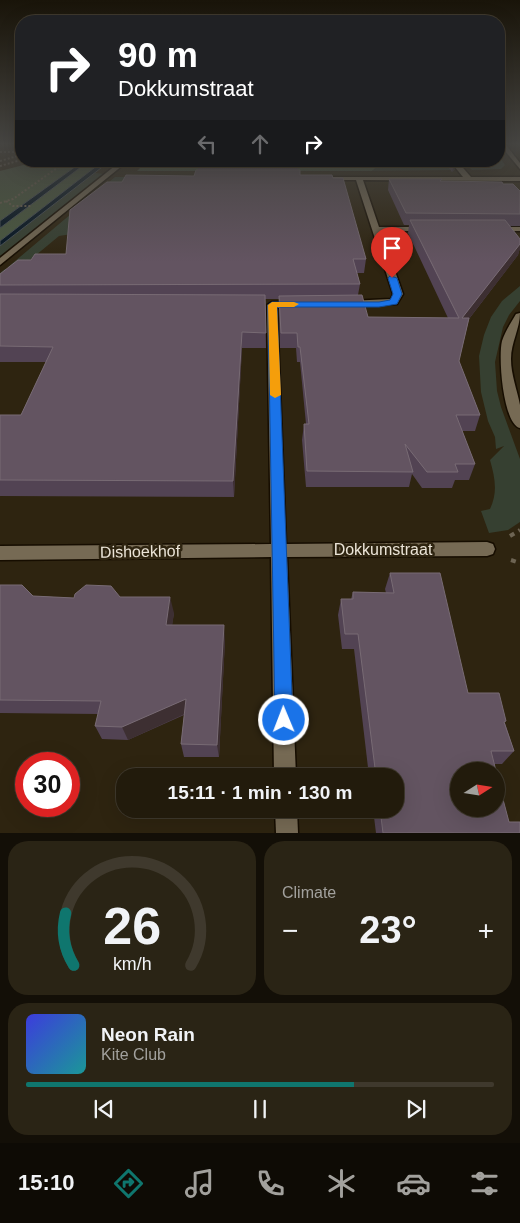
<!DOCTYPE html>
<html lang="en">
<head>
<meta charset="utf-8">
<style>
  :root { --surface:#221b0c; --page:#2a2415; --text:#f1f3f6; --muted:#a2a19d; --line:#3f392d; --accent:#0f766e }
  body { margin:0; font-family:Arial,sans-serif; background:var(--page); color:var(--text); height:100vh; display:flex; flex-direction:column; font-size:19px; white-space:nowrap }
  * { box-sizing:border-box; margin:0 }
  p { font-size:16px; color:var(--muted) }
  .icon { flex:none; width:28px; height:28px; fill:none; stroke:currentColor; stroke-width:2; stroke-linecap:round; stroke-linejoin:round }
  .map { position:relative; height:833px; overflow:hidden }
  .side { display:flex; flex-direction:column; gap:8px; padding:8px; background:#130f07; flex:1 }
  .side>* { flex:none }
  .guide { position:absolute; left:15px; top:15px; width:490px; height:152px; border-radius:20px; box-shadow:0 5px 20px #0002,0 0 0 1px var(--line); background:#202124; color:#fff; overflow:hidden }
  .needle { width:32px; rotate:78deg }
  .fabs { position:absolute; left:450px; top:762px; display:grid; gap:10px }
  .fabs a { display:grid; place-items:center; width:55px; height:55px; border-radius:50%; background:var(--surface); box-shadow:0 5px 20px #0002,0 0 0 1px var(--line); font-size:25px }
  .speed { position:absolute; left:15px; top:752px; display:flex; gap:10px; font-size:25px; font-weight:700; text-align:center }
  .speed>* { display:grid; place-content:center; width:65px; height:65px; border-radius:50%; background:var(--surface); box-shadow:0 5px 20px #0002,0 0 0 1px var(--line); line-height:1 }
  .speed .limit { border:8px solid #d22; background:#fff; color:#111 }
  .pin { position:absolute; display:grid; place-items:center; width:42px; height:42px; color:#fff; margin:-51px -21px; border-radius:50% 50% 50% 0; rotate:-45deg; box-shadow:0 0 5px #0007 }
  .pin .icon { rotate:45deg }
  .me { position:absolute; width:55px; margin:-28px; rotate:359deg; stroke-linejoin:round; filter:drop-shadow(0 0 4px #0008) }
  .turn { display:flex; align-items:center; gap:18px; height:105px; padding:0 20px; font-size:22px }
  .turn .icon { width:65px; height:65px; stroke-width:2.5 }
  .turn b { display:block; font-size:35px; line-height:42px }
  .lanes { display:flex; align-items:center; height:48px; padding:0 20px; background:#0003; justify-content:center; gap:25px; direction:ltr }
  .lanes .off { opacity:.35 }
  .big { font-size:38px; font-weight:700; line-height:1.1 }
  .side .widget { flex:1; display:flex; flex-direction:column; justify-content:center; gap:8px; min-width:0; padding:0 18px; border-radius:20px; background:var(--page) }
  .side .dial { align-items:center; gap:0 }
  .dial svg { height:130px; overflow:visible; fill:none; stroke:var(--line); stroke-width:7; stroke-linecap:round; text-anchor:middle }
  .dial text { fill:var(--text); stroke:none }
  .song { display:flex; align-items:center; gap:15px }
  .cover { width:60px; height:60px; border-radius:8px; background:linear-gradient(135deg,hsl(240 70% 55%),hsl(180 70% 35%)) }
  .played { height:5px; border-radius:2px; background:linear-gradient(90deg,var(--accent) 70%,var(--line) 70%) }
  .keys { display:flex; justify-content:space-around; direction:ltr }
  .heat { display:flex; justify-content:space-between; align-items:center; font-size:28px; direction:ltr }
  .side .tiles { flex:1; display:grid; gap:8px; grid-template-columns:1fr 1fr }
  .widget:last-child { grid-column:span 2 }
  .trip { position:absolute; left:116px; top:768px; width:288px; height:50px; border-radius:20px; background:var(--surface); box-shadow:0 5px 20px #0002,0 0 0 1px var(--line); font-weight:700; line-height:50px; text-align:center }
  .tabs { display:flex; height:80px; justify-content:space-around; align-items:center; background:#0e0b05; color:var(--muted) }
  .tabs .icon { width:35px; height:35px }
  .tabs .current { color:var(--accent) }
  .tabs b { font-size:22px; color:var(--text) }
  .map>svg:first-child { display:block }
  .green { fill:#364031 }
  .forest { fill:#4a5a40 }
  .water { fill:#001221; stroke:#465158 }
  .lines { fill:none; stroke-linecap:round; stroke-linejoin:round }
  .minor-casing { stroke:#160d00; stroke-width:3 }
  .path-far1 { stroke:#6d6453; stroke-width:2; stroke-dasharray:2 2; stroke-linecap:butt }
  .path { stroke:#6d6453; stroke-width:4; stroke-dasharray:5 5; stroke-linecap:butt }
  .minor { fill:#766a54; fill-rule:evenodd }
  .wall { fill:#524353 }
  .shaded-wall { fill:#3d2f32 }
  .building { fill:#635461; stroke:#786b74 }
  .route { fill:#1a73e8; stroke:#114b97 }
  .slow { fill:#f59e0b }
  .labels { text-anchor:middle; stroke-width:5; stroke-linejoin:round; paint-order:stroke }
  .near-street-label { font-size:16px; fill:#ebe4d7; stroke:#2e2410 }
</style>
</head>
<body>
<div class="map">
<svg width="520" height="833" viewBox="0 0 520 833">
  <rect width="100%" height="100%" fill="#2e2410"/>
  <g class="green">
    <polygon points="499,156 505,165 501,169 472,170 463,161 499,161"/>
    <polygon points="379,165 452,166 456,170 372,171"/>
    <polygon points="95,173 104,174 0,256 0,246"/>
    <polygon points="115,177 128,177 78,233 59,236 0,285 0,273 5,269 19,270 8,267"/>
    <path d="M 520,286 L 520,301 L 509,315 L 503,327 L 495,362 L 497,391 L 501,407 L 520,459 L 520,522 L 508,530 L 489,533 L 481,511 L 490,509 C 498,492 495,478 490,460 L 504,446 L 496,449 L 495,437 L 488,421 L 481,392 L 479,356 L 484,335 L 491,317 L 502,301 Z"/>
  </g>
  <g class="forest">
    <polygon points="39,161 83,161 0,221 0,171"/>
    <polygon points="89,161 103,161 0,241 0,228"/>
    <polygon points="147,161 447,161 452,166 379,165 372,171 137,171"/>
  </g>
  <g class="water">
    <polygon points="83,161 89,161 0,228 0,221"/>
    <polygon points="103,161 110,161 0,246 0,241"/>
  </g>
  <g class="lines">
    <defs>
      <g id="minor">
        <polygon points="500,145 506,145 520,163 520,169"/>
        <polygon points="121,161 128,161 0,265 0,258"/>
        <polygon points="450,161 457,161 471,177 520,177 520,181 363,180 379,227 425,227 429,229 425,231 381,231 403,294 397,304 345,306 343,304 348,301 391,299 393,294 356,180 327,180 324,178 325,177 463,177"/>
        <rect x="492" y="227" width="28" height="4"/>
        <polygon points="272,302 295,302 300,305 295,308 277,308 286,544 487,542 493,544 495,549 493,554 487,556 287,557 296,776 274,776 271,557 0,560 0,546 271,544 267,305"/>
        <path d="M 520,313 C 520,329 511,342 511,359 C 511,375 517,389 520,405 C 520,412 520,421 520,428 C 503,424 498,357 502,341 C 505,331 511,323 516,314 Z"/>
        <polygon points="275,809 297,809 298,833 276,833"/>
      </g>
    </defs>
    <use href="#minor" class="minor-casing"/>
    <g class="path-far1">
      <polyline points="0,152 21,152"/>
      <polyline points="0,161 21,155"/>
      <polyline points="0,166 21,160"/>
      <polyline points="6,201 13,206 31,206"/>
      <polyline points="0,203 13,199 67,161"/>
    </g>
    <g class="path">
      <polyline points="510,536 520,530"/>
      <polyline points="511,560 520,563"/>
    </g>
    <use href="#minor" class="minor"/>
  </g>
  <g class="wall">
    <polygon points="198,161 299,161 298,170 300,175 366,259 364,273 357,273 360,284 358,295 368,317 448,318 408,233 409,225 404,225 388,190 389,179 503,184 520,191 520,226 510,226 520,239 520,248 518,255 469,319 459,361 480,415 475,431 462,431 475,464 469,480 455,480 452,488 422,488 412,474 409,487 306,487 302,440 304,424 306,424 300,362 297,362 296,348 280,348 279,299 265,299 266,348 242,348 234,497 0,496 0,415 21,415 46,362 0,362 0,274 31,260 66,254 122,182 194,176 198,170"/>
    <polygon points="444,161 456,161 454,170 452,172"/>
    <polygon points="390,573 468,693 505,723 514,751 502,764 494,764 509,822 520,833 376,833 373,809 395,809 395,776 369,776 354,649 342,649 338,615 341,599 351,599 353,592 386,593 385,589"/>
    <polygon points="0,585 33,596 74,598 120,597 174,613 172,625 225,640 219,757 184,757 181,744 184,715 128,740 102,739 95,726 98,714 0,713"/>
  </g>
  <g class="shaded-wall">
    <polygon points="455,161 456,161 454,170 452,172"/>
    <polygon points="520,244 520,248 518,255 458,333 462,318"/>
    <polygon points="242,332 242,348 234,497 233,481"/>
    <polygon points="170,597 174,613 170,640 166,625"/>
    <polygon points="224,625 225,640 219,757 217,745"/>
    <polygon points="186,699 189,712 128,740 122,727"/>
  </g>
  <g class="building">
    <polygon points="196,170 300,170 300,175 332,175 333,178 343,178 366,259 353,259 360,284 0,285 0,274 18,260 31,260 35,254 66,254 70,210 107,182 122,182 126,175 194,176"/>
    <polygon points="389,179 442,179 440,181 502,182 503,184 513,184 520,191 520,214 406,213"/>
    <polygon points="410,220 505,220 520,239 520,244 462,318 469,318 459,361 480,415 456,415 475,464 455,464 458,472 427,472 405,444 413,472 307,471 304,424 309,424 300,347 298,347 297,333 281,333 279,296 362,295 368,317 459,318"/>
    <polygon points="0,294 265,295 266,333 242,332 233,481 0,480 0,415 21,415 53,347 0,346"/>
    <polygon points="390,573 440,573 468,693 499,693 506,721 504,722 514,751 491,751 496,771 459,771 459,809 496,809 496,773 509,822 520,822 520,833 383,833 380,809 395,809 395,776 376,776 358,634 345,634 341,599 353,599 353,592 394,593"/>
    <polygon points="0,585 22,585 33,596 74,598 75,594 86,585 111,586 120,597 170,597 166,625 224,625 217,745 181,744 186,699 122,727 95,726 101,701 0,700"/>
  </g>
  <linearGradient id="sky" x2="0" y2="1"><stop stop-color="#191409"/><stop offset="0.55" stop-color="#464542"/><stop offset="1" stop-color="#464542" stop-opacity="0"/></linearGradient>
  <rect width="520" height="262" fill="url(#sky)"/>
  <polygon class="route" points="390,276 397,278 402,294 397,304 379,307 277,307 293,720 291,726 284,729 278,726 275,720 268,305 272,302 379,302 390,300 393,294 388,278"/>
  <polygon class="slow" points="272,302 294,302 299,304 294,307 277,307 281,395 275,398 270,395 268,305"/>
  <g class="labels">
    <g class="near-street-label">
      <text x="383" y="555">Dokkumstraat</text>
      <text transform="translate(140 551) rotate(-1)" y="6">Dishoekhof</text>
    </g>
  </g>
</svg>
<div class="fabs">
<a><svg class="needle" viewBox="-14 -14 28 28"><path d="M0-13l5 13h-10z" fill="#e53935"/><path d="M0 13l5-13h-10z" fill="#a2a19d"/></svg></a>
</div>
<div class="speed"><div class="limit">30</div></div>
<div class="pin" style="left:392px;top:278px;background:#d93025"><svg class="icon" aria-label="arrive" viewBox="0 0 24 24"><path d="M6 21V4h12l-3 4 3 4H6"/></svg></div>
<svg class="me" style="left:284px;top:720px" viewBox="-20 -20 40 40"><circle r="17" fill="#1a73e8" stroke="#fff" stroke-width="3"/><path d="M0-11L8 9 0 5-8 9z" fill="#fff"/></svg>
<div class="trip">15:11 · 1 min · 130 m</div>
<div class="guide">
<div class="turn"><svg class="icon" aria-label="right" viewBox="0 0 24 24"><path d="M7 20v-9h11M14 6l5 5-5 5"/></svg><div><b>90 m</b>Dokkumstraat</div></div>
<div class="lanes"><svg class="icon off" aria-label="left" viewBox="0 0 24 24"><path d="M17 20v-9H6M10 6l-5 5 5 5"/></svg><svg class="icon off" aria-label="ahead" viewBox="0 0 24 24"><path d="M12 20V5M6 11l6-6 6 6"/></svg><svg class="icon" aria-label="right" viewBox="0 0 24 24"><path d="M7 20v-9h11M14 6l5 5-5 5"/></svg></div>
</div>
</div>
<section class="side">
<div class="tiles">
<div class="widget dial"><svg viewBox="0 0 100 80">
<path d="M14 69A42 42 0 1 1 86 69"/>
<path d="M14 69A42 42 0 0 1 9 37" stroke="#0f766e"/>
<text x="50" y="56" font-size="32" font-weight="700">26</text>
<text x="50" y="72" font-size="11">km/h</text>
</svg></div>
<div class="widget"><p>Climate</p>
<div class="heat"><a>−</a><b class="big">23°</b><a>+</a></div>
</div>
<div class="widget">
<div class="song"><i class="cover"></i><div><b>Neon Rain</b><p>Kite Club</p></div></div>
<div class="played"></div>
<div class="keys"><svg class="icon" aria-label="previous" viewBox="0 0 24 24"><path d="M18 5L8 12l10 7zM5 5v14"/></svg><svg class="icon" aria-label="pause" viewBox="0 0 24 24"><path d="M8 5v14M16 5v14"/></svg><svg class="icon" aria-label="next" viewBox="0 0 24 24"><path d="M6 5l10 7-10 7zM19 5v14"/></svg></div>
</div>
</div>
</section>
<nav class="tabs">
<b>15:10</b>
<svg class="icon current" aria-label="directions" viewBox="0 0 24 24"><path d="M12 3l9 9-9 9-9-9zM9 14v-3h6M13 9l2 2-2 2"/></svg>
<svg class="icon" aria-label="music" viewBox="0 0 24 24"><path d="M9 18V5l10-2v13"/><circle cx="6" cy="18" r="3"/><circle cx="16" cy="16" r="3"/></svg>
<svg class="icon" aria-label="phone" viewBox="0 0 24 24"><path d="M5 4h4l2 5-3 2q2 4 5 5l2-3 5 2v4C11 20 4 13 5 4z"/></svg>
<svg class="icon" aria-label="climate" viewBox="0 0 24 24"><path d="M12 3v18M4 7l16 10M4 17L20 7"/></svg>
<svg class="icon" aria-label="car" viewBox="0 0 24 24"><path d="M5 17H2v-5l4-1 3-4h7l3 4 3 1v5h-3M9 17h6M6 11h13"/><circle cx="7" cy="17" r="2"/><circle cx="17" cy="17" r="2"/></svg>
<svg class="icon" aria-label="filters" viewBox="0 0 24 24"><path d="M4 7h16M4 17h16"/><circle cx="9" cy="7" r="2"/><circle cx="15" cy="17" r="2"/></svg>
</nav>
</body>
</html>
